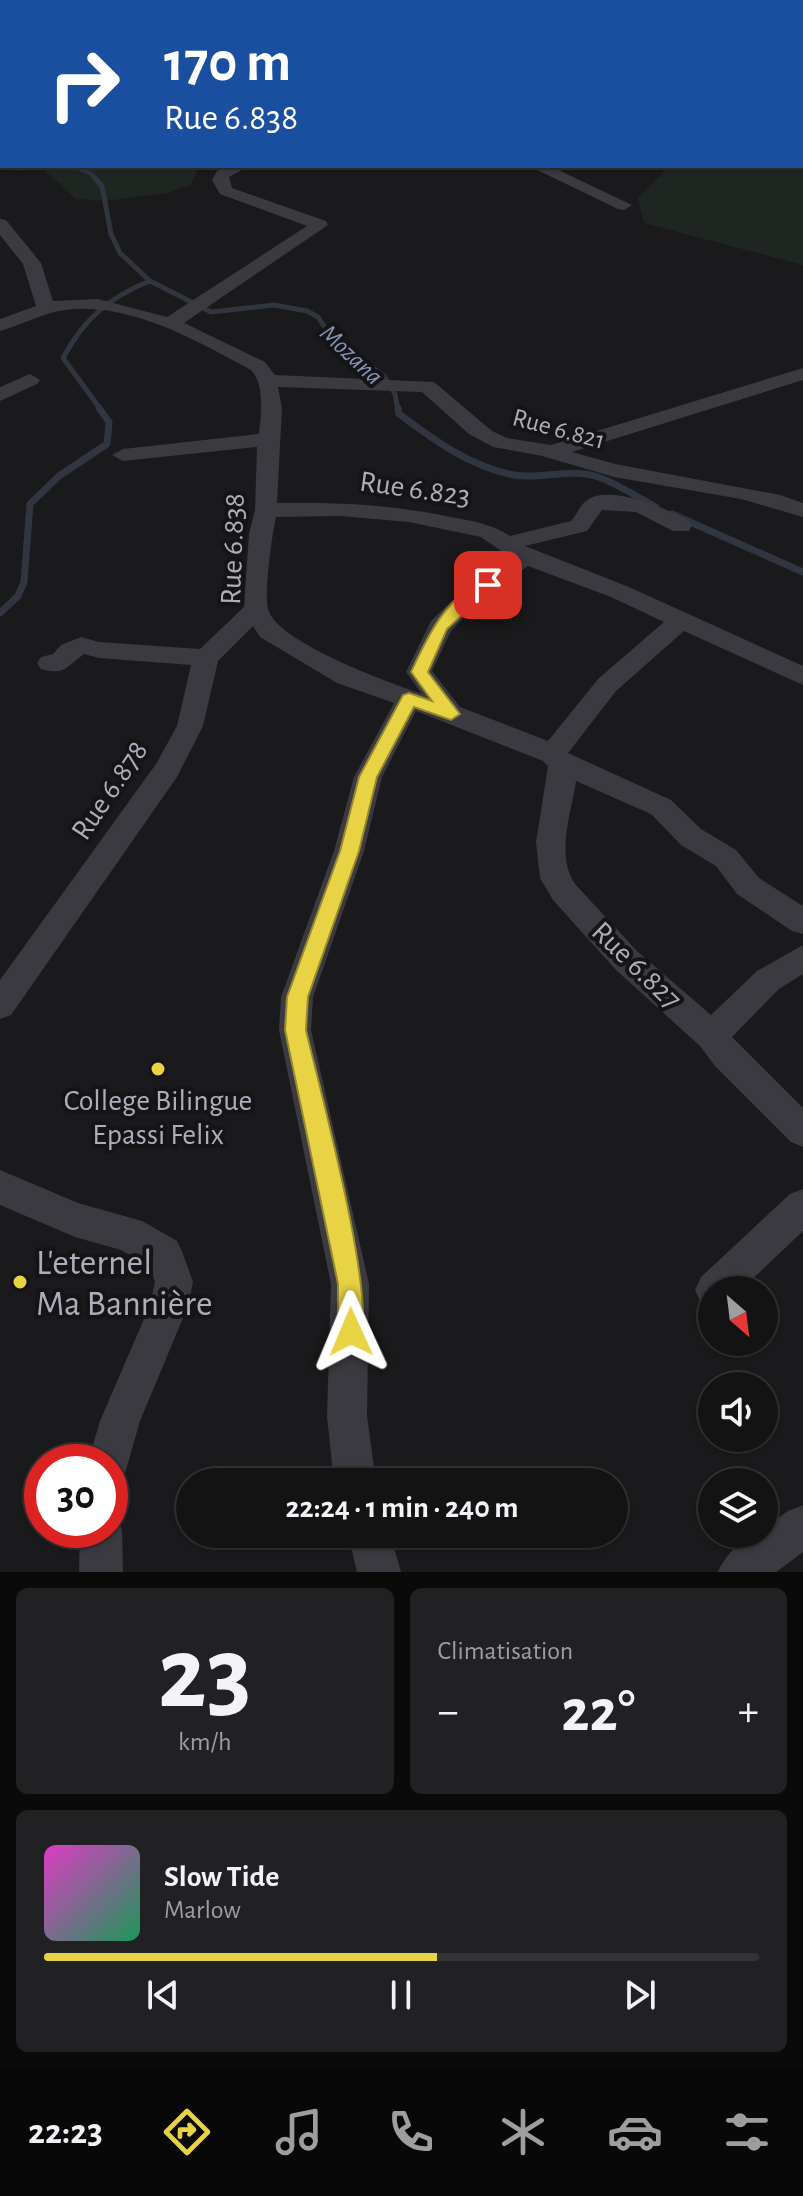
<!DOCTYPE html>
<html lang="fr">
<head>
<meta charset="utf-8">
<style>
  :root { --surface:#141314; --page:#212022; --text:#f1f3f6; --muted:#9d9ea0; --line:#333234; --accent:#e8d345 }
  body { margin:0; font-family:"Alegreya Sans",sans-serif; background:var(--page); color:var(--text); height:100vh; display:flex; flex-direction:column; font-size:30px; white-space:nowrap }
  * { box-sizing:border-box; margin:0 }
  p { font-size:26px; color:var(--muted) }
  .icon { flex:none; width:44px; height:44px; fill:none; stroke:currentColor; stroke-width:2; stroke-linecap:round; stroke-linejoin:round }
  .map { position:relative; height:1572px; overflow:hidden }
  .sheet { display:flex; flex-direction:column; gap:16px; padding:16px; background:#0b0a0b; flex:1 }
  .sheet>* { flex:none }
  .banner { position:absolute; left:0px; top:0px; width:804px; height:168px; box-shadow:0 2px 6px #0004,0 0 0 2px var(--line); background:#1a4fa0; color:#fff; overflow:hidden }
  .needle { width:52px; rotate:152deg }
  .tools { position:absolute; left:698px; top:1276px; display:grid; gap:16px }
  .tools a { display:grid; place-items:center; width:80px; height:80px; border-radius:50%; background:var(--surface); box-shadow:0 2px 6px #0004,0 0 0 2px var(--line); font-size:40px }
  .speed { position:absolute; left:24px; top:1444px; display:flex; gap:16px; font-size:40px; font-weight:700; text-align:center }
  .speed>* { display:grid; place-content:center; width:104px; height:104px; border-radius:50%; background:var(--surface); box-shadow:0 2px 6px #0004,0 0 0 2px var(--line); line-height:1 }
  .speed .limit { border:12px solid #d22; background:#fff; color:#111 }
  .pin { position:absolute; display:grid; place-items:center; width:68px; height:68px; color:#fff; margin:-34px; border-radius:16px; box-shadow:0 4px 12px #0006 }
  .me { position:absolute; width:88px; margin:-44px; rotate:359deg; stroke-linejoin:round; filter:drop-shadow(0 0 6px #0008) }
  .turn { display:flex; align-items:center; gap:28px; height:168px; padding:0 32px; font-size:36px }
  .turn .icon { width:104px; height:104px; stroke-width:2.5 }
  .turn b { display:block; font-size:56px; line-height:68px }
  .big { font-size:60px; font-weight:700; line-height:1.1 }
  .sheet .card { flex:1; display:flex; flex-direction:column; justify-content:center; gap:12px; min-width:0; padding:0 28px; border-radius:12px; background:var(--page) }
  .sheet .dial { align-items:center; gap:0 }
  .dial b { font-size:104px; line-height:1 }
  .song { display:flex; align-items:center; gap:24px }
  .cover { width:96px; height:96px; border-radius:12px; background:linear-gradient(135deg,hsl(310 70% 55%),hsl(150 70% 35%)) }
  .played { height:8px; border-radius:4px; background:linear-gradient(90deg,var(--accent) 55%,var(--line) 55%) }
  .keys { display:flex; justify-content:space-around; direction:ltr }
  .heat { display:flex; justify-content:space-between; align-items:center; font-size:44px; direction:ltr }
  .sheet .tiles { flex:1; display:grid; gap:16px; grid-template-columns:1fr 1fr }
  .card:last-child { grid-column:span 2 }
  .trip { position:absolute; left:176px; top:1468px; width:452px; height:80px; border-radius:40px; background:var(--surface); box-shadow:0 2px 6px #0004,0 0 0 2px var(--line); font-weight:700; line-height:80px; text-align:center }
  .dock { display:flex; height:128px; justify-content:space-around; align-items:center; background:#080808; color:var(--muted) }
  .dock .icon { width:56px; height:56px }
  .dock .on { color:var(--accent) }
  .dock b { font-size:36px; color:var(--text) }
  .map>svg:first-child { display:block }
  .green { fill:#1f2622 }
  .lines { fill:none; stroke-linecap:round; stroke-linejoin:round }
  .stream-far2 { stroke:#30353f; stroke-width:4 }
  .stream-far1 { stroke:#30353f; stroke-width:5 }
  .stream { stroke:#30353f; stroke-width:7 }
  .street { fill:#3b3a40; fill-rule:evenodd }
  .route { fill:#e8d345; stroke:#97892d; stroke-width:2 }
  .poi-dot { fill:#e8d345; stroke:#151416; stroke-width:3 }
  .labels { text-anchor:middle; stroke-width:8; stroke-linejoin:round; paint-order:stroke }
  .far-water-label { font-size:26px; font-style:italic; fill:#8694b3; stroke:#151416 }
  .far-street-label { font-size:26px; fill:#acaeba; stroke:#151416 }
  .street-label { font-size:30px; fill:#acaeba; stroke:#151416 }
  .poi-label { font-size:30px; fill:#acaeba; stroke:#151416 }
  .near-poi-label { font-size:36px; fill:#acaeba; stroke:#151416; text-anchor:start }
</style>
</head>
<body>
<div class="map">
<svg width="803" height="1572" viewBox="0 0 803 1572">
  <rect width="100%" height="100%" fill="#1a191b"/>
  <g class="green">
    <polygon points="0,0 429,0 430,2 2,2 2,158"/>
    <polygon points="803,75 803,265 644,223 638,198 669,166 802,166"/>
    <polygon points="9,166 192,166 197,173 190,185 167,193 106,201 76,199 44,170 13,171"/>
  </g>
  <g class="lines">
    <polyline class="stream-far2" points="72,166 90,173 97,180"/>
    <g class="stream-far1">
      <polyline points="95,178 102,186 111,234 120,253 150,281 211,312 274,305 307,311 318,317 331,337 384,376 395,394 398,410"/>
      <path d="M 101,410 L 63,358 C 84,319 109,297 150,281"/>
    </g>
    <g class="stream">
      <path d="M 398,408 L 399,414 C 434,440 470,467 514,475 C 539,480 568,468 595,476 C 615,482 637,497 656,507"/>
      <polyline points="672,514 803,572"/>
      <polyline points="0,613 18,596 24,582 30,504 59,476 107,444 109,422 99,408"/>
    </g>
    <g class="street">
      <polygon points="322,0 335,0 336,2 323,2"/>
      <polygon points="636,0 656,0 657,2 637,2"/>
      <rect x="802" y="44" width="1" height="9"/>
      <path d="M 228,166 L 249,166 L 229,177 L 232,188 L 326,221 L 328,225 L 184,323 L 265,362 L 275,375 L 434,382 L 492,431 L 507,438 L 551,445 L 803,368 L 803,380 L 572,452 L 615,464 L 780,495 L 803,503 L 803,517 L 741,499 L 614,477 L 542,456 L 493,447 L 469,434 L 422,392 L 278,387 L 282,408 L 277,503 C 336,502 393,505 451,517 C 472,521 492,524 510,536 L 571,521 C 577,515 579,506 586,501 C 608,483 668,509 689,521 L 692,526 L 689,531 L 673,531 L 636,512 L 602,510 L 587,531 L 525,546 L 629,587 L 803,666 L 803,685 L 684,631 L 616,691 L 568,753 L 671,800 L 701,829 L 736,850 L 759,878 L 803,906 L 803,934 L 792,931 L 737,894 L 716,866 L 681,845 L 651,814 L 576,781 C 572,812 555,854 575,884 L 638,952 L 711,1015 L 757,971 L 803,945 L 803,974 L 779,989 L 732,1037 L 803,1108 L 803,1147 L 791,1142 L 715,1066 L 700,1046 L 616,970 L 553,900 L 540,878 L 536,842 L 548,766 L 543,761 L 416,711 L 382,777 L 364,851 L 313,997 L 311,1030 L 369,1284 L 367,1416 L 376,1482 L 334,1482 L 327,1416 L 331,1284 L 279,1030 L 281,997 L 334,851 L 354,777 L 394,703 L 337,683 L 260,637 L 253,626 L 218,661 L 203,726 L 177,777 L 11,1015 L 0,1019 L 0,980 L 156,764 L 177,726 L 191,665 L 99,658 L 84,654 C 67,666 65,676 41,669 L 37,663 L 41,657 L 53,654 L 61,645 L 81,637 L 99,642 L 200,649 L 244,607 L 249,534 L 255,510 L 257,447 L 123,461 L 112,455 L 123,449 L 259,434 C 261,415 265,385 251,370 C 198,341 128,301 65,310 C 42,313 22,325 0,331 L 0,319 L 36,306 L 23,264 L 0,235 L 0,219 L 6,220 L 41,263 L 53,301 L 98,299 L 167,317 L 307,226 L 220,194 L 212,180 L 217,171 ZM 340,516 L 409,522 L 481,537 L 510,557 L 462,591 L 431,621 L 406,672 L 422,694 C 390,683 276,642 268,609 C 264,592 272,535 276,517 ZM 528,566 L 611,597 L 664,622 L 598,679 L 548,741 L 460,707 L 432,671 L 451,631 L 480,601 Z"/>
      <polygon points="529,166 550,166 632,205 624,210 618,209"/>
      <polygon points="30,374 40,380 37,384 0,401 0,387"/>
      <polygon points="0,1170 78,1203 142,1221 177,1241 183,1254 193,1282 188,1306 140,1421 124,1477 110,1482 110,1462 88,1462 100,1421 150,1305 155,1282 150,1266 121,1250 75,1237 0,1205"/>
      <polygon points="803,1189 803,1231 741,1290 712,1290 712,1308 701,1303 695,1290 701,1277 790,1194"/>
      <path d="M 803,1505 L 803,1552 L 776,1572 L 718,1572 C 725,1555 745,1534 764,1534 L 764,1528 L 788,1511 Z"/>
      <polygon points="110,1512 116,1515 122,1530 123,1572 79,1572 80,1530 110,1530"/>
      <polygon points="348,1534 390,1534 401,1572 357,1572"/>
    </g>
  </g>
  <path class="route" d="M 488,580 L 495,585 L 447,629 L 428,672 L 460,714 L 451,720 L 414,707 L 377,777 L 359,851 L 308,997 L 306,1030 C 319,1086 377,1298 360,1341 L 351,1344 L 342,1341 L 338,1332 L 338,1284 L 285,1030 L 287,997 L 340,851 L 359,777 L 403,695 L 409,693 L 432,701 L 411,672 C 427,637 447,593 488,580 Z"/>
  <g class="poi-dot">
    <circle cx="158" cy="1069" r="8"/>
    <circle cx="20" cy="1282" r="8"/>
  </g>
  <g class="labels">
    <g class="far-water-label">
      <text transform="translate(352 354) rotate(43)" y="9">Mozana</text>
    </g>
    <g class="far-street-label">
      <text transform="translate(559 428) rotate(15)" y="9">Rue 6.821</text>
    </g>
    <g class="street-label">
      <text transform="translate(415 488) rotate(8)" y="10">Rue 6.823</text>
      <text transform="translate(232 549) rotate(-88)" y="10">Rue 6.838</text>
      <text transform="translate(109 790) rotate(-56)" y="10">Rue 6.878</text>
      <text transform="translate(637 965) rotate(44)" y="10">Rue 6.827</text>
    </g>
    <g class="poi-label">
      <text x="158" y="1110">College Bilingue<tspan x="158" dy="34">Epassi Felix</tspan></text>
    </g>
    <g class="near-poi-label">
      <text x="36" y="1274">L'eternel<tspan x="36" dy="41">Ma Bannière</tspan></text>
    </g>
  </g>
</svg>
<div class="tools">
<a><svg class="needle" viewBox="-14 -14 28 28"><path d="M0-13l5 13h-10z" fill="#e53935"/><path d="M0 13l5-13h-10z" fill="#9d9ea0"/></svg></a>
<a><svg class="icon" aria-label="sound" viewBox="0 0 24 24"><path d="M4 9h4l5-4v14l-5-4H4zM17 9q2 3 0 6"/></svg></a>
<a><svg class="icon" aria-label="layers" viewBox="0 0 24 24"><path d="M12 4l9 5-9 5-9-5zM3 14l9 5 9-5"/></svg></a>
</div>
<div class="speed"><div class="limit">30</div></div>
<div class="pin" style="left:488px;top:585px;background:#d93025"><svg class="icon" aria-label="arrive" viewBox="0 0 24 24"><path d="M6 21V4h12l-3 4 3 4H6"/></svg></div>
<svg class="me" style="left:351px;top:1332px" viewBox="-20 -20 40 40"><path d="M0-17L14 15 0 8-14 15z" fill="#e8d345" stroke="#fff" stroke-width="4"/></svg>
<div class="trip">22:24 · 1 min · 240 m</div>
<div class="banner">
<div class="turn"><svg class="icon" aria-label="right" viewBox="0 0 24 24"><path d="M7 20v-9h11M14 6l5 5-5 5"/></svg><div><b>170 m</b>Rue 6.838</div></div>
</div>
</div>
<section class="sheet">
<div class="tiles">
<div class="card dial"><b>23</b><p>km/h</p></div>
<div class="card"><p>Climatisation</p>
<div class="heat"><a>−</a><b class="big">22°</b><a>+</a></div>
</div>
<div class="card">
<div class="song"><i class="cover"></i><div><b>Slow Tide</b><p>Marlow</p></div></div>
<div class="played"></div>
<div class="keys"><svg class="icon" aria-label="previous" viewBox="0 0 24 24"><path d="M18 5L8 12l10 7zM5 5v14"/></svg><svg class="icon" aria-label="pause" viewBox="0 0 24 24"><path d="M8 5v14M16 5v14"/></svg><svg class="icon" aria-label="next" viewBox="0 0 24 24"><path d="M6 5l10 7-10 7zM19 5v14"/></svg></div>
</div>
</div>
</section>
<nav class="dock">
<b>22:23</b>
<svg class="icon on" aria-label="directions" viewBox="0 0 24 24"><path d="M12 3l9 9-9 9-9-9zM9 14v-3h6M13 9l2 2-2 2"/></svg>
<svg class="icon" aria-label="music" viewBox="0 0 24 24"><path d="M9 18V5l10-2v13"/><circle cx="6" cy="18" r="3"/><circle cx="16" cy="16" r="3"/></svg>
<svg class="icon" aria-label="phone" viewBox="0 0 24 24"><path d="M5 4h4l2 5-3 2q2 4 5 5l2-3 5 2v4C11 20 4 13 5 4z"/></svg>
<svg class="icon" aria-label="climate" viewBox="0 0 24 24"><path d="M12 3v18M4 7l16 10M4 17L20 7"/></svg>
<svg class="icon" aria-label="car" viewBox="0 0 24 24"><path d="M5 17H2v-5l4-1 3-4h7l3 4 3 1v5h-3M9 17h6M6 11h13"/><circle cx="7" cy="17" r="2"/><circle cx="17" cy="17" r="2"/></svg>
<svg class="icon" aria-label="filters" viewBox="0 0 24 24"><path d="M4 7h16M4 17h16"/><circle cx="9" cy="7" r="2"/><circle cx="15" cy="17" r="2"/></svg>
</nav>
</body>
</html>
